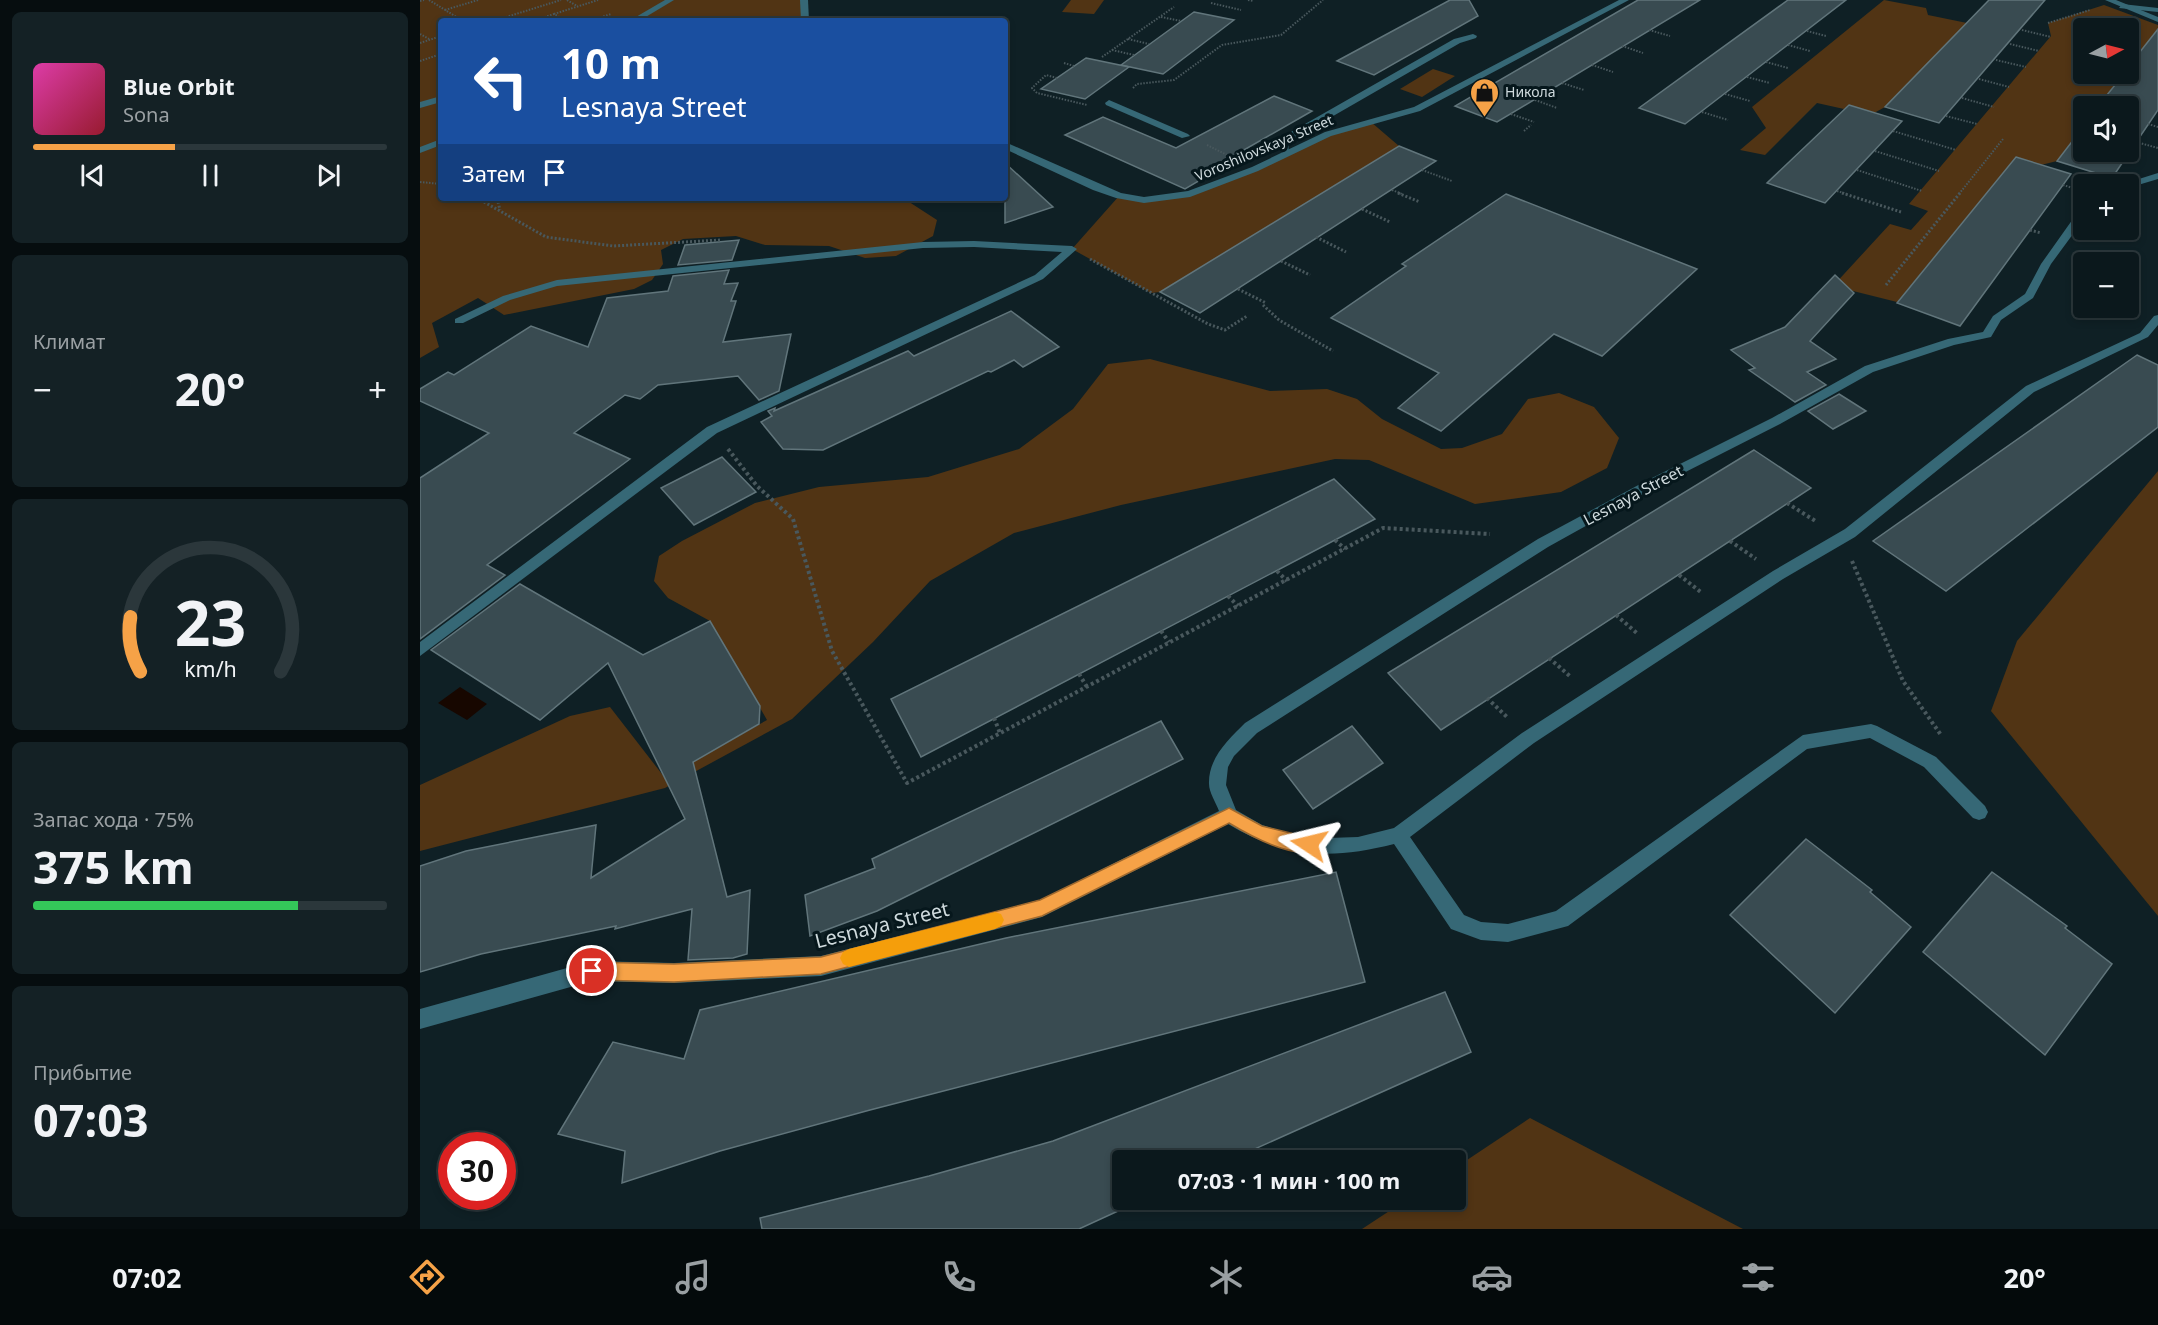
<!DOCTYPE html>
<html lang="ru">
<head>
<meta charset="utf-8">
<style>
  :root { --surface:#0b181c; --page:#142125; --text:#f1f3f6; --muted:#9aa0a3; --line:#2b373b; --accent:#f6a247 }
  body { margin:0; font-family:"Noto Sans",sans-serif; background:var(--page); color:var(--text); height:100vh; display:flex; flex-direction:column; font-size:22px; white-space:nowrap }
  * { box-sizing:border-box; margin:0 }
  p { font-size:20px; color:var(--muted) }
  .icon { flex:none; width:33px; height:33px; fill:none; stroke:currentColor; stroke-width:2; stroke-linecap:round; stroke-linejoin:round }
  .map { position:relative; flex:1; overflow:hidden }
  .panel { display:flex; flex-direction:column; gap:12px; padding:12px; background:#060d0f; width:420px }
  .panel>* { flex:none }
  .hud { position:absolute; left:18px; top:18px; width:570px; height:183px; border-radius:6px; box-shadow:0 3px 9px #0003,0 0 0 2px var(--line); background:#1a4fa0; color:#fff; overflow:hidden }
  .needle { width:39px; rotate:83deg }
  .tools { position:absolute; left:1653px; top:18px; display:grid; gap:12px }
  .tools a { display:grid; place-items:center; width:66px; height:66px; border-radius:6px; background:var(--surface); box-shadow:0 3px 9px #0003,0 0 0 2px var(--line); font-size:30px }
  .speed { position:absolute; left:18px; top:1132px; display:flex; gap:12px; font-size:30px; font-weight:700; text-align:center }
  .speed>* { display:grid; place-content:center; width:78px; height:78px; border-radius:50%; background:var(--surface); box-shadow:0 3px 9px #0003,0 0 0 2px var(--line); line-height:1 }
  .speed .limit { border:9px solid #d22; background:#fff; color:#111 }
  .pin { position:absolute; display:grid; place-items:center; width:51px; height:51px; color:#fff; margin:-26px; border:3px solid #fff; border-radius:50%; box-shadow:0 2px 6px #0007 }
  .me { position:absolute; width:66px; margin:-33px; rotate:280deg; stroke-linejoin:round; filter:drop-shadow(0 0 4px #0008) }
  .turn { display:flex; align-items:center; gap:21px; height:126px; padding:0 24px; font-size:27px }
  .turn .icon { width:78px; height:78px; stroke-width:2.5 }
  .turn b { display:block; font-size:42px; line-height:51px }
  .then { display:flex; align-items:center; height:57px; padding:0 24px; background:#0003; gap:12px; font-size:22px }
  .big { font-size:45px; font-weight:700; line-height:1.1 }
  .panel .card { flex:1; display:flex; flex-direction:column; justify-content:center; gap:9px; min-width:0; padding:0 21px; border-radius:9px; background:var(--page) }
  .panel .dial { align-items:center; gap:0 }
  .dial svg { height:156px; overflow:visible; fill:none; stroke:var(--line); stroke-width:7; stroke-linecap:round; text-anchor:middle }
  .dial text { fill:var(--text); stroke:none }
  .song { display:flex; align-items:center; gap:18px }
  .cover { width:72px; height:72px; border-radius:9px; background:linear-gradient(135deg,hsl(320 70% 55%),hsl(350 70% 35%)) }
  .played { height:6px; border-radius:3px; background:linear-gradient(90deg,var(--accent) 40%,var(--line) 40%) }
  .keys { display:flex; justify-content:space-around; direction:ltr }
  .heat { display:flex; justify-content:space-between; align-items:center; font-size:33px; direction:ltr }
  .charge { height:9px; border-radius:4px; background:linear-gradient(90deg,#34c759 75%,var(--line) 0) }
  .trip { position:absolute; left:692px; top:1150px; width:354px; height:60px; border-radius:6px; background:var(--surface); box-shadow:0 3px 9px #0003,0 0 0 2px var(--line); font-weight:700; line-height:60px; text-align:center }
  .dock { display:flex; height:96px; justify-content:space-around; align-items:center; background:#040a0b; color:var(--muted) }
  .dock .icon { width:42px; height:42px }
  .dock .current { color:var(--accent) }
  .dock b { font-size:27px; color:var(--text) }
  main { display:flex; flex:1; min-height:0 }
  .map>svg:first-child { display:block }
  .green { fill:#513414 }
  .water { fill:#170700 }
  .building { fill:#394b51; stroke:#61757b; stroke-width:1.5 }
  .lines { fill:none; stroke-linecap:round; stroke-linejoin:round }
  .path-far2 { stroke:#49585d; stroke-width:2; stroke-dasharray:1.5 1.5; stroke-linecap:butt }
  .path-far1 { stroke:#49585d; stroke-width:3; stroke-dasharray:2 2; stroke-linecap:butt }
  .path { stroke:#49585d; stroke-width:4; stroke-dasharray:3 3; stroke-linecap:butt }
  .service { fill:#366876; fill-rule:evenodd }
  .minor { fill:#366876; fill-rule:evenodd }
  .route { fill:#f6a247; stroke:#a0692e; stroke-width:1.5 }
  .slow { fill:#f59e0b }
  .labels { text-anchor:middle; stroke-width:6; stroke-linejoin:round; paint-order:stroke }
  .far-poi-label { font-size:14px; fill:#cfdadd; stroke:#06171c; text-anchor:start }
  .far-street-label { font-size:14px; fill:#cfdadd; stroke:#06171c }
  .street-label { font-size:16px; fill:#cfdadd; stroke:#06171c }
  .near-street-label { font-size:20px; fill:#cfdadd; stroke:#06171c }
</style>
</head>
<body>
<main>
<section class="panel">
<div class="card">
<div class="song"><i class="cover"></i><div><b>Blue Orbit</b><p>Sona</p></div></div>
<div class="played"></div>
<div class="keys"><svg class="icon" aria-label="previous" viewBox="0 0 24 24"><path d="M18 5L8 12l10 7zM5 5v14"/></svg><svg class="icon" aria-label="pause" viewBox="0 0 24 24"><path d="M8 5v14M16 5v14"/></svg><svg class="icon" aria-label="next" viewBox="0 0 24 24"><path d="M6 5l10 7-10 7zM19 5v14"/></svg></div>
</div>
<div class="card"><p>Климат</p>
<div class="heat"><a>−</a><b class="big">20°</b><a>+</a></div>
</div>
<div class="card dial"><svg viewBox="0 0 100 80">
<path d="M14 69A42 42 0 1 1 86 69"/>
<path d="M14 69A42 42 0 0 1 9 41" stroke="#f6a247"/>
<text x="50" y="56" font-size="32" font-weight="700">23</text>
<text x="50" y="72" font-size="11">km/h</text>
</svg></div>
<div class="card"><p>Запас хода · 75%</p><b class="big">375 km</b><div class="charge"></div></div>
<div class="card"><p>Прибытие</p><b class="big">07:03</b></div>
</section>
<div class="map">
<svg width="1738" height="1229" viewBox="0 0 1738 1229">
  <rect width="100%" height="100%" fill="#0f2025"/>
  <g class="green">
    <polygon points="0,0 384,0 382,21 21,21 21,198 483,198 517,220 513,236 476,256 445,258 409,246 345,245 316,236 263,239 241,250 243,264 232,280 214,289 84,315 58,298 12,323 19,347 0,358"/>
    <polygon points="651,0 684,0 674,14 642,12"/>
    <polygon points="1464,0 1506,8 1508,15 1547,23 1465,107 1454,113 1429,105 1424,109 1397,103 1345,155 1320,150 1346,128 1332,107"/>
    <polygon points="1684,5 1738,25 1738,58 1709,67 1708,28 1664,28 1664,74 1704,74 1678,106 1664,106 1663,126 1637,161 1621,165 1596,157 1477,302 1413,286 1470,224 1491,230 1508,211 1489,204 1631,36 1628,23"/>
    <polygon points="1013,69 1035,76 1002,97 980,89"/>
    <polygon points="951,122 979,146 740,292 731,293 652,249 699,196 747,199 835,169 908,134"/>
    <polygon points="730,359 850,391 907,389 937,399 962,419 1021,449 1042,448 1082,434 1108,399 1139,393 1174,407 1199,438 1187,468 1141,492 1055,504 949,460 915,459 701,505 594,533 510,581 453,642 372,719 245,788 0,851 0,785 150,716 190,707 245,778 347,720 290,621 248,598 234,581 239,556 262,541 335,503 399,487 508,477 599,449 653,409 688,364"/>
    <polygon points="1738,471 1738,916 1571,711 1597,641"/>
    <polygon points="1110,1118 1323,1229 942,1229 986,1200 1035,1200 1035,1168"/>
  </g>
  <polygon class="water" points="40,687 67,704 47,720 18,703"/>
  <g class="building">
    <polygon points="1030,0 1049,0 1058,16 954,75 917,61"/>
    <polygon points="1218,0 1280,0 1077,122 1035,106"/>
    <polygon points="1368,0 1426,0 1265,124 1219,108"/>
    <polygon points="1569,0 1625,0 1519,123 1465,107"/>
    <polygon points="774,12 814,20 743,74 701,65"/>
    <polygon points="1738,29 1738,110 1692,178 1637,161 1664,126 1664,152 1708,152 1708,106 1678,106 1704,74 1708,74 1708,67"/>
    <polygon points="666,58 709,67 665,99 621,89"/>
    <polygon points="854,96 892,111 796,166 801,168 765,189 645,135 683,117 756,148"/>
    <polygon points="1429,105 1482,121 1405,203 1347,183"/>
    <polygon points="979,146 1016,161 780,313 740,292"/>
    <polygon points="1596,157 1651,174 1540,326 1477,303"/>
    <polygon points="585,163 633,207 585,223"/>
    <polygon points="1086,194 1277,269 1182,356 1134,334 1021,431 978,408 1019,373 911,318 986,266 982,264"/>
    <polygon points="319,240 312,260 258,265 265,245"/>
    <polygon points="309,270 304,284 318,283 311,301 316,301 303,342 371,334 359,391 339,400 318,376 238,385 220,399 205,395 154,433 210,459 67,565 85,575 0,639 0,478 69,433 0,401 0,389 28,372 34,375 111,326 168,347 187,298 248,291 253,276"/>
    <polygon points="1415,275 1434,293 1390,341 1416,359 1387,372 1406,385 1375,402 1329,370 1335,368 1311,350 1365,327"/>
    <polygon points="591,311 639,347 603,367 594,360 571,372 568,371 403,450 363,449 341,422 352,416 348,411 355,408 354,411 488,351 494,356"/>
    <polygon points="1717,355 1738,365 1738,427 1526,591 1453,541"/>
    <polygon points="1419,394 1446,411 1413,429 1388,411"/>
    <polygon points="1334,450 1391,488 1021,730 968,673"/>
    <polygon points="302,457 336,492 274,525 241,488"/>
    <polygon points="914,479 955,519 501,757 471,699"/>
    <polygon points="100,584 223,655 290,621 340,706 339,724 273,762 307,897 330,890 327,954 313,958 268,960 272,909 195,929 196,926 61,954 0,972 0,866 46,851 176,825 171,878 265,819 188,663 120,720 11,650"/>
    <polygon points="741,721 763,759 457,911 390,936 385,895 455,868 452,859"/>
    <polygon points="932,726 963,763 893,809 863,770"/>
    <polygon points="1386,839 1452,890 1450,892 1491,927 1415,1013 1310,915"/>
    <polygon points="916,872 945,982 450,1110 300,1151 202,1183 205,1151 138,1134 193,1042 264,1059 280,1010 586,938"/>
    <polygon points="1572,872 1647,926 1645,928 1692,964 1625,1055 1503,952"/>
    <polygon points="1025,992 1051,1052 808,1161 702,1161 702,1200 722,1200 659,1229 342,1229 340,1218 509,1176 633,1141"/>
  </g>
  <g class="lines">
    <g class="path-far2">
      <polyline points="9,0 43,21"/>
      <polyline points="147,0 157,6"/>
      <polyline points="828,0 833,1"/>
      <polyline points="0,1 4,0"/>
      <polyline points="791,3 821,10"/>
      <polyline points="25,10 58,0"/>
      <polyline points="134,14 178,0"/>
      <polyline points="741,17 761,21"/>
      <polyline points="83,18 141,0"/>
      <polyline points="73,21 93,18 104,21"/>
      <polyline points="113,21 134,14 146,21"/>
      <polyline points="169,21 191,14"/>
      <polyline points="1628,23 1670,10"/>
      <polyline points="1229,30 1250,36"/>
      <polyline points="1602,30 1631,37"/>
      <polyline points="1387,31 1406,36"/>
      <polyline points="0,34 9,39"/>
      <polyline points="708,39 729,44"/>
      <polyline points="0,43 21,36"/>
      <polyline points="1590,44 1619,51"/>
      <polyline points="1368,45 1390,51"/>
      <polyline points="1202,46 1223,53"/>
      <polyline points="692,50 714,55"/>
      <polyline points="682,57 754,7"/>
      <polyline points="1576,60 1606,67"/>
      <polyline points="0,61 21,54"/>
      <polyline points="1346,62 1368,68"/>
      <polyline points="644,63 654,66"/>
      <polyline points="1172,65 1193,72"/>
      <polyline points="1327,77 1350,83"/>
      <polyline points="637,78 626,75 612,88 617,93 667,105"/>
      <polyline points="1559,79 1589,87"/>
      <polyline points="1142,83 1164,90"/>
      <polyline points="713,88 717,84 754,80 802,45 861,35 903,0"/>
      <polyline points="1305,94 1330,101"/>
      <polyline points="1542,98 1574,107"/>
      <polyline points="1115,100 1137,108"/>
      <polyline points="1282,112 1308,120"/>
      <polyline points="1091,114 1114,122"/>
      <polyline points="1526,116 1557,124"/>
      <polyline points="1728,124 1738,127"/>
      <polyline points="1104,131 1111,125"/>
      <polyline points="1473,131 1536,150"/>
      <polyline points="1716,142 1738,148"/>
      <polyline points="787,145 807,155"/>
      <polyline points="1455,151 1519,171"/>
      <polyline points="1002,170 1032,181"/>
      <polyline points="1437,170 1502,191"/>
      <polyline points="0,182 21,184"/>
      <polyline points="1643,185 1656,189"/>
      <polyline points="972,190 982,194"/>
      <polyline points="1417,191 1427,194"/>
      <polyline points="1539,194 1583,139"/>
    </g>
    <g class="path-far1">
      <polyline points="978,193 1000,202"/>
      <polyline points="1422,193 1481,212"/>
      <polyline points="57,198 126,237 193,246 301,240"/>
      <polyline points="77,198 80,210"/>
      <polyline points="942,209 970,222"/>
      <polyline points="1610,230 1621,233"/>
      <polyline points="896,237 926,252"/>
      <polyline points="670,259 788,324 805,330 827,316"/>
      <polyline points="861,261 890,275"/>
      <polyline points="1466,285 1540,193"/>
      <polyline points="818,289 846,303"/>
      <polyline points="843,305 859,320 913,351"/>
    </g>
    <g class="path">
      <polyline points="308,449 337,486 373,519 412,651 487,783 963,528 1070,534"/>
      <polyline points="1367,503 1397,522"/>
      <polyline points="915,540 925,549"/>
      <polyline points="1310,541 1336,559"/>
      <polyline points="1432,561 1483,681 1521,735"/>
      <polyline points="857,571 867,581"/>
      <polyline points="1259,575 1282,593"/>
      <polyline points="808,596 818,606"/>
      <polyline points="1196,615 1218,634"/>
      <polyline points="741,631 749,642"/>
      <polyline points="1129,658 1151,677"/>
      <polyline points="659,674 667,687"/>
      <polyline points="1067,698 1088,718"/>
      <polyline points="574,718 580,733"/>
    </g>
    <g class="service">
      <polygon points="245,0 254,0 219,21 209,21"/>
      <polygon points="1702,4 1738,8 1738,12 1699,8"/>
      <polygon points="1053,34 1057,36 1056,38 1040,43 868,142 869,154 861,152 858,141 871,132 1034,39"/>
      <polygon points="689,100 768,134 770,136 762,138 686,105 685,103"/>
      <polygon points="21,139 21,145 0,153 0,147"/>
      <polygon points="554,241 652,246 657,249 623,279 297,433 0,656 0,642 287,427 615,275 642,252 554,247 503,248 137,286 90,300 43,323 35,323 35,319 83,296 137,280 503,242"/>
    </g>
    <g class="minor">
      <polygon points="380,0 388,0 389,21 381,21"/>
      <polygon points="1199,0 1209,0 1000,111 911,136 838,171 770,197 724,203 696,198 673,190 585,149 585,142 701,193 724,197 768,191 832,167 905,132 994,107"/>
      <polygon points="1685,0 1696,0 1738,17 1738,22"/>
      <polygon points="21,96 21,102 0,108 0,102"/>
      <polygon points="1738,173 1738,179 1708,188 1708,184 1703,184"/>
      <path d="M 1664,208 L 1664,219 L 1631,264 L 1613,298 L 1581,320 L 1571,337 L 1534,345 L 1453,372 L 1360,424 L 1234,488 L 1128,547 L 837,733 L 814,756 L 808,767 L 806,785 L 816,810 L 842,825 L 871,834 L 908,838 L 938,837 L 974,828 L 1102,733 L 1353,571 L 1425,529 L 1606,386 L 1720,333 L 1734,316 L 1738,315 L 1738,325 L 1728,337 L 1614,392 L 1435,537 L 1363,579 L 1114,743 L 990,837 L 1044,915 L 1061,922 L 1088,924 L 1136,911 L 1383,735 L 1451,724 L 1457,726 L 1516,757 L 1565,806 L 1568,812 L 1565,818 L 1559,820 L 1553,818 L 1504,767 L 1450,738 L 1387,749 L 1148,926 L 1088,942 L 1061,940 L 1031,929 L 974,844 C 911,860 865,858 808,824 L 622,917 L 401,976 L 254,983 L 172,981 L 0,1029 L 0,1009 L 172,961 L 254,963 L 401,956 L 620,900 L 799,811 C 796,803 789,792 789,784 C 788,758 809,739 825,723 L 1118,539 L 1224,482 L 1352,418 L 1445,366 L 1528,339 L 1563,332 L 1573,316 L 1605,294 L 1621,264 L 1660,209 Z"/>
    </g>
  </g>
  <path class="route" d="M 809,808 L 842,826 L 895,839 L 897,844 L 895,850 C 872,859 829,835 809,823 L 622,916 L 401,974 L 254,982 L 172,980 L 166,977 L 163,971 L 166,965 L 172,962 L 254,964 L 401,957 L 620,900 Z"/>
  <polygon class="slow" points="575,912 581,914 584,920 581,926 575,929 429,967 423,964 420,958 423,952 429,949"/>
  <defs>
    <symbol id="shop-pin" viewBox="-11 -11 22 30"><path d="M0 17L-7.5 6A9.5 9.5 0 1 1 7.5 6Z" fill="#f6a247" stroke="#06171c"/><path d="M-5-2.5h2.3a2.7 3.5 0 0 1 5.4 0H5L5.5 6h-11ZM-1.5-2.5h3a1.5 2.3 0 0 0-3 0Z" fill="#111"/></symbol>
  </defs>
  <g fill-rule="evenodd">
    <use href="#shop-pin" x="1048" y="76" width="33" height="45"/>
  </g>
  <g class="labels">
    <g class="far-poi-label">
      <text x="1085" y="97">Никола</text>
    </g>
    <g class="far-street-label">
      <text transform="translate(844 148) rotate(-23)" y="5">Voroshilovskaya Street</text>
    </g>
    <g class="street-label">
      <text transform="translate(1213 495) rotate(-28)" y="6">Lesnaya Street</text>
    </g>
    <g class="near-street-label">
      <text transform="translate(462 925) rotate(-14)" y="7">Lesnaya Street</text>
    </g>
  </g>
</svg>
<div class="tools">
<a><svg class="needle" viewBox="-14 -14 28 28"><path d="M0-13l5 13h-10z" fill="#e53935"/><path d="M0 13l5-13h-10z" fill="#9aa0a3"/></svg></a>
<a><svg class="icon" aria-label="sound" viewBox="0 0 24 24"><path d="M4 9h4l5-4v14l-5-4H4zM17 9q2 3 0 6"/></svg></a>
<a>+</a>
<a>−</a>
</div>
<div class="speed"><div class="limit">30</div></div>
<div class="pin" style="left:172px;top:971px;background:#d93025"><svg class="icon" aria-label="arrive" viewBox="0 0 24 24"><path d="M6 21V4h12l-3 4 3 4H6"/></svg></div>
<svg class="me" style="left:889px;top:844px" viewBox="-20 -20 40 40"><path d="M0-17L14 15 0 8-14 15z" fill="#f6a247" stroke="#fff" stroke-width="4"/></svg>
<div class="trip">07:03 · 1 мин · 100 m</div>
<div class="hud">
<div class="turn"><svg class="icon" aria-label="left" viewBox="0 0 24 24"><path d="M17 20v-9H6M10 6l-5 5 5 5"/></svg><div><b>10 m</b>Lesnaya Street</div></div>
<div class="then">Затем<svg class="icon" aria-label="arrive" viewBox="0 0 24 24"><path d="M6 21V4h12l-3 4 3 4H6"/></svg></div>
</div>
</div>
</main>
<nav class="dock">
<b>07:02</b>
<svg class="icon current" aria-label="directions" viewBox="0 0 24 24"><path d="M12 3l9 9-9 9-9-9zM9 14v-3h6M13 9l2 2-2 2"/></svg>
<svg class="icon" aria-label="music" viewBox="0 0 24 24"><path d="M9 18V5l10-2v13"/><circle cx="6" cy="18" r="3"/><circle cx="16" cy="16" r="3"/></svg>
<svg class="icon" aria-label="phone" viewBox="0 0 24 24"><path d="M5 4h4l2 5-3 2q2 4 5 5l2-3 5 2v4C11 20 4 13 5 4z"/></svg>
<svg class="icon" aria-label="climate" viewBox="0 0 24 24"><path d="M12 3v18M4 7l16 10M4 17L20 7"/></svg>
<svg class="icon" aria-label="car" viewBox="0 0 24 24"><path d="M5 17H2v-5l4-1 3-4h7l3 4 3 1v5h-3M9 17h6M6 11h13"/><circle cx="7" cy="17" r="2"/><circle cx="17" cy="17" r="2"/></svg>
<svg class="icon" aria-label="filters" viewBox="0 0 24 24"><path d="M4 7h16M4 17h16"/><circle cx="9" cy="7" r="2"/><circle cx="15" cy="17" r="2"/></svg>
<b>20°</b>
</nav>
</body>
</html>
